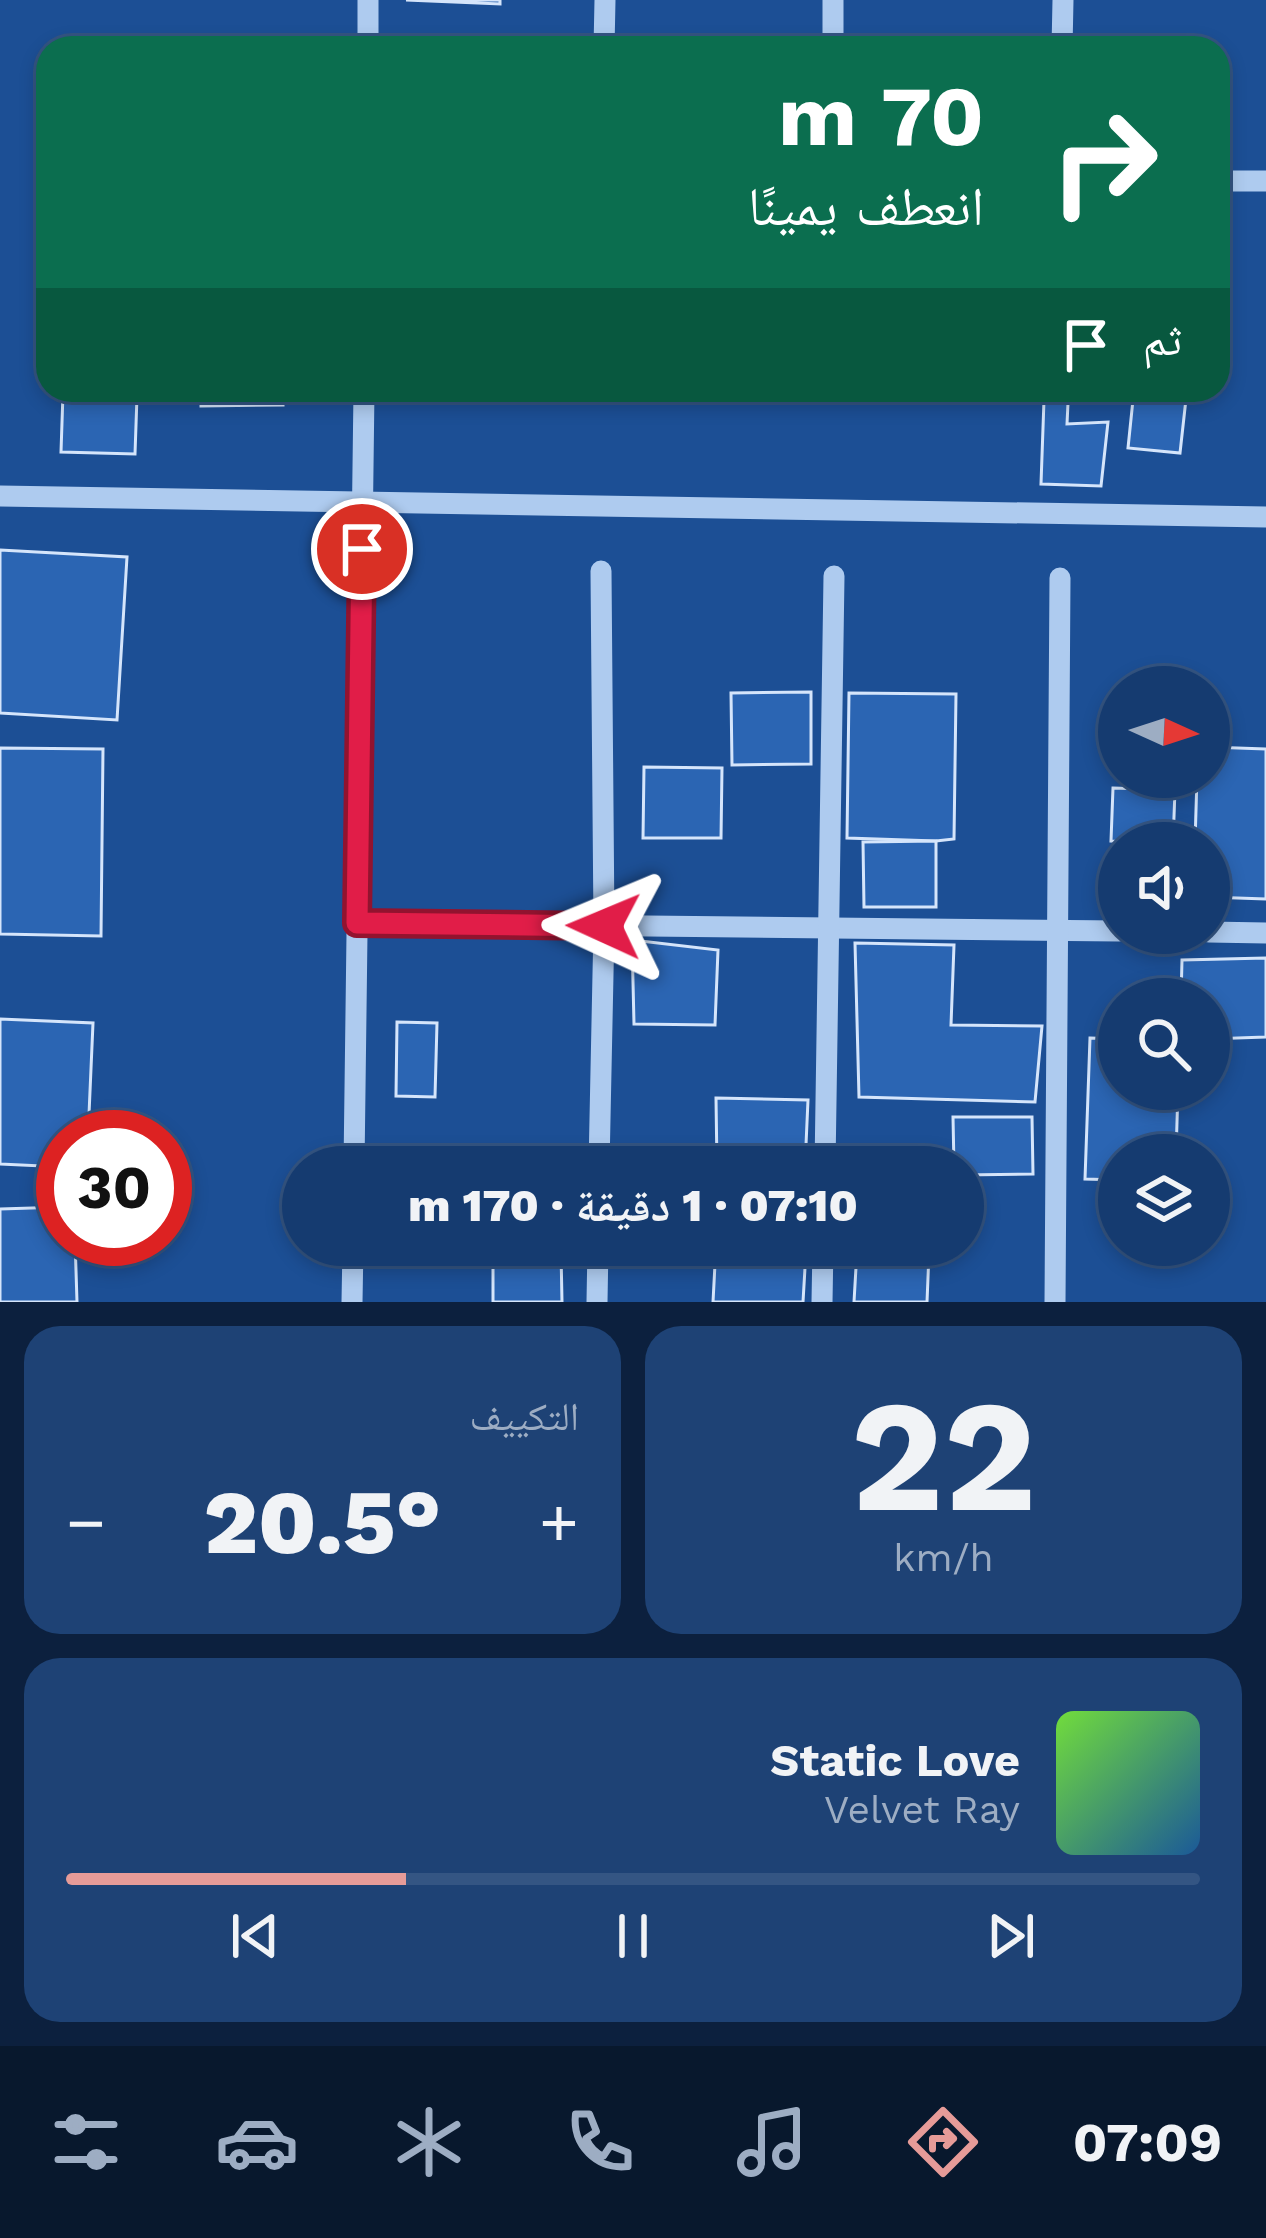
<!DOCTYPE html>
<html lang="ar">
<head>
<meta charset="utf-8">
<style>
  :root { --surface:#153b70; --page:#1e4275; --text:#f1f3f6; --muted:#9dadc3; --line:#345583; --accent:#e69b98 }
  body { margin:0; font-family:"Work Sans","Noto Naskh Arabic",sans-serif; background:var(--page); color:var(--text); direction:rtl; height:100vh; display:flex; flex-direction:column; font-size:45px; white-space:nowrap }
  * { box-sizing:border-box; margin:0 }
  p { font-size:39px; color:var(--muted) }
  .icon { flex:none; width:66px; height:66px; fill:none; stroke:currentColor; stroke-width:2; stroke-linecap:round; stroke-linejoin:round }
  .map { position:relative; height:1302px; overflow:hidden; direction:ltr }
  .details { display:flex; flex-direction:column; gap:24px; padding:24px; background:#0c203e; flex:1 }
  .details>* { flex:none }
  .hud { position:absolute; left:36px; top:36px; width:1194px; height:366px; border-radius:36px; box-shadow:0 6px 18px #0003,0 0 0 3px var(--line); direction:rtl; background:#0b6e4f; color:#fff; overflow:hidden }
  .needle { width:78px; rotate:93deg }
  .tools { position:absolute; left:1098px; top:666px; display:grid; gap:24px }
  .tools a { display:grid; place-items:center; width:132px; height:132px; border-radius:50%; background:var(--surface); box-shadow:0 6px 18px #0003,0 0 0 3px var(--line); font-size:60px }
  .speed { position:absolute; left:36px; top:1110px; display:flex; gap:24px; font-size:60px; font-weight:700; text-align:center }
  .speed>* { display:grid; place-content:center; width:156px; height:156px; border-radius:50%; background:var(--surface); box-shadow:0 6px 18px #0003,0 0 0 3px var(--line); line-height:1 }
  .speed .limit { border:18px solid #d22; background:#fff; color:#111 }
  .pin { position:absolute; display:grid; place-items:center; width:102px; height:102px; color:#fff; margin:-51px; border:6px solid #fff; border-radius:50%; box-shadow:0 3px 12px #0007 }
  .me { position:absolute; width:132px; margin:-66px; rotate:271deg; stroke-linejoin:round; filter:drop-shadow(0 0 9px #0008) }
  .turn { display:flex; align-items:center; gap:42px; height:252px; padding:0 48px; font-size:54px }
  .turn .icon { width:156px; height:156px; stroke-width:2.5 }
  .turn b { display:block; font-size:84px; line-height:102px }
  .then { display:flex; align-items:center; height:114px; padding:0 48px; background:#0003; gap:24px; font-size:45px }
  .big { font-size:90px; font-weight:800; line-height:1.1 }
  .details .card { flex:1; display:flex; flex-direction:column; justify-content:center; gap:18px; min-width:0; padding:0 42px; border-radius:36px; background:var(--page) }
  .details .dial { align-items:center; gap:0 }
  .dial b { font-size:156px; line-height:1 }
  .song { display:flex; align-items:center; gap:36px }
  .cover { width:144px; height:144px; border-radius:18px; background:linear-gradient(135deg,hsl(100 70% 55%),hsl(210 70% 35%)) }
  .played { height:12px; border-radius:6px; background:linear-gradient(90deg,var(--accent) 30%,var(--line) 30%) }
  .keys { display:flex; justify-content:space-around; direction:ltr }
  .heat { display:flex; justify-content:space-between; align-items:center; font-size:66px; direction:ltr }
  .details .tiles { flex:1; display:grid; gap:24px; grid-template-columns:1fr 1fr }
  .card:last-child { grid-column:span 2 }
  .trip { position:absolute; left:282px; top:1146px; width:702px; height:120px; border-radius:60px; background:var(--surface); box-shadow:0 6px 18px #0003,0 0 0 3px var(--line); font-weight:800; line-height:120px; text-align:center; direction:rtl }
  .menu { display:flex; height:192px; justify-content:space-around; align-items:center; background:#08182d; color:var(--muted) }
  .menu .icon { width:84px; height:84px }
  .menu .selected { color:var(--accent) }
  .menu b { font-size:54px; color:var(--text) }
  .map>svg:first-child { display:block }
  .building { fill:#2b65b3; stroke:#d5e5fb; stroke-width:3 }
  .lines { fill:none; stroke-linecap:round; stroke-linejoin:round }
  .minor { stroke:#aecbef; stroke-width:21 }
  .route-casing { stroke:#92132f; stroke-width:30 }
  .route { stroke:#e11d48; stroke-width:21 }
</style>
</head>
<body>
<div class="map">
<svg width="1266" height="1302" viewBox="0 0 1266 1302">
  <rect width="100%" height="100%" fill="#1c4f95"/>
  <g class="building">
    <polygon points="406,0 500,0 500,4"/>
    <polygon points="201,390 283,390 283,405 201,406"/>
    <polygon points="1134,390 1187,390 1180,453 1128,448"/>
    <polygon points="63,393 137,396 135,454 61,452"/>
    <polygon points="1044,400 1068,403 1067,424 1108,422 1101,486 1041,484"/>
    <polygon points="0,550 127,557 117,720 0,713"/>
    <polygon points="811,692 811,764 732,765 731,693"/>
    <polygon points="849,693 956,694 954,839 936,841 847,838"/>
    <polygon points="1209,747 1266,749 1266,899 1209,897 1209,843 1195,843 1197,777 1209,777"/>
    <polygon points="0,748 103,749 101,936 0,934"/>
    <polygon points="644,767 722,768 721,838 643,838"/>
    <polygon points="1113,788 1175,790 1173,843 1111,841"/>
    <polygon points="936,841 936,907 864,907 863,842"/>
    <polygon points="632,940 718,950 715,1025 634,1024"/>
    <polygon points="855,943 954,945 951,1025 1042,1026 1035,1102 859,1097"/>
    <polygon points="1266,958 1266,1037 1209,1039 1209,999 1181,999 1182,960"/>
    <polygon points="0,1019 93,1023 88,1137 63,1137 63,1167 0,1164"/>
    <polygon points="397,1022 437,1023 435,1097 396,1096"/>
    <polygon points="1090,1038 1119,1039 1119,1089 1178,1089 1176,1155 1119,1155 1119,1180 1085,1179"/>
    <polygon points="716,1098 808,1100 805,1167 717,1167"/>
    <polygon points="953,1117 1032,1117 1033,1174 963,1175 963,1167 954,1167"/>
    <polygon points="63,1207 63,1239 75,1239 77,1302 0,1302 0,1209"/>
    <polygon points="716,1245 806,1251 803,1302 713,1302"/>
    <polygon points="857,1250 929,1253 927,1302 854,1302"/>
    <polygon points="561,1252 562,1302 493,1302 493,1253"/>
  </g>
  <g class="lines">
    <g class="minor">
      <polyline points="368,48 368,0"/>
      <polyline points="604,48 605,0"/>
      <polyline points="833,48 833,0"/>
      <polyline points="1062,48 1063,0"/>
      <polyline points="1218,181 1266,181"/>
      <polyline points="0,496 1266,517"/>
      <polyline points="357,923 1119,931"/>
      <polyline points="1209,932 1266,933"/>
      <polyline points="354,1167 364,390"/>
      <polyline points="599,1167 604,926 601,571"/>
      <polyline points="825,1167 834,576"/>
      <polyline points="352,1302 353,1245"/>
      <polyline points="597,1302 598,1245"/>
      <polyline points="822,1302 823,1245"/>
      <polyline points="1055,1302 1060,578"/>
    </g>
  </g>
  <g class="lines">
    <defs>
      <polyline id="route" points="362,549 357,923 604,926"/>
    </defs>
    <use href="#route" class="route-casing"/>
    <use href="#route" class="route"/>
  </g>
</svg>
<div class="tools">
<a><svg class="needle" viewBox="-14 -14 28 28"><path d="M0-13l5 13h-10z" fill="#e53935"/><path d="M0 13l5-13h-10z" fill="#9dadc3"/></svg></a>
<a><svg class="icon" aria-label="sound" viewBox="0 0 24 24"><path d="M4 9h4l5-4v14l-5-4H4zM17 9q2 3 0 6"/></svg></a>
<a><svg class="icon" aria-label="search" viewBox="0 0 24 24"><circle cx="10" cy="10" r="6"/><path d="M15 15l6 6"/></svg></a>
<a><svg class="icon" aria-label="layers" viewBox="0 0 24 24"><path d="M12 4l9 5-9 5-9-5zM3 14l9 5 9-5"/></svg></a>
</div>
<div class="speed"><div class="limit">30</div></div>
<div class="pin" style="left:362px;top:549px;background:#d93025"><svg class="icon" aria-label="arrive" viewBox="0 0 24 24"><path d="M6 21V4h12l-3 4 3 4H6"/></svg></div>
<svg class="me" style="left:604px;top:926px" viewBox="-20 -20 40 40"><path d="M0-17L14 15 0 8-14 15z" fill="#e11d48" stroke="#fff" stroke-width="4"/></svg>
<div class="trip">07:10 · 1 دقيقة · 170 m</div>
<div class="hud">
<div class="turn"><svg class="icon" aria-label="right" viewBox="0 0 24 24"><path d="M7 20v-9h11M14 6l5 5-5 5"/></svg><div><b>70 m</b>انعطف يمينًا</div></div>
<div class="then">ثم<svg class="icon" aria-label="arrive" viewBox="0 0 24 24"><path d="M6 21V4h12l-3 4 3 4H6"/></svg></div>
</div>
</div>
<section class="details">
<div class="tiles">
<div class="card dial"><b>22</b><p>km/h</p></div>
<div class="card"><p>التكييف</p>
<div class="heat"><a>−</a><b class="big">20.5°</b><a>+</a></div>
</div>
<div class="card">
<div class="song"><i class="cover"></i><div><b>Static Love</b><p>Velvet Ray</p></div></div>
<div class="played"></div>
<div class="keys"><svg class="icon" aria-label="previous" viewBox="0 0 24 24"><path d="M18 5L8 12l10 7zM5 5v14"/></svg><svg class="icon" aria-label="pause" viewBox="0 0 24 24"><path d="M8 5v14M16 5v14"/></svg><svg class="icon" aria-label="next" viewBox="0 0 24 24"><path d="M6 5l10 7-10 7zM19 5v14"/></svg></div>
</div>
</div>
</section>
<nav class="menu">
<b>07:09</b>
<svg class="icon selected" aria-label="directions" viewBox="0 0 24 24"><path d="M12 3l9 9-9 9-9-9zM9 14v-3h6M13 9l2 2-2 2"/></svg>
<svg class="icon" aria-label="music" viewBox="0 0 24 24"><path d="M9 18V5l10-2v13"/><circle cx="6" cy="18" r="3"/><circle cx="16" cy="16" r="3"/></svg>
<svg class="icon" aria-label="phone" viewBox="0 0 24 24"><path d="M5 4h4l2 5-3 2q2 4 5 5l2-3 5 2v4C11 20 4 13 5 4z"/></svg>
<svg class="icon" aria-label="climate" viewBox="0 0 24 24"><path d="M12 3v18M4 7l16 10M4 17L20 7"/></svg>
<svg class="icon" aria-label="car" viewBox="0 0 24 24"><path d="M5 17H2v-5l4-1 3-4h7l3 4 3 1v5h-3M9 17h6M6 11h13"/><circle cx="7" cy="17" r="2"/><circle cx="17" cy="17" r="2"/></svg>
<svg class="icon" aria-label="filters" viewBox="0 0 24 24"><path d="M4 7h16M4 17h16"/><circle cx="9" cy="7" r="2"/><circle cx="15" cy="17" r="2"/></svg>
</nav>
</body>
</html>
